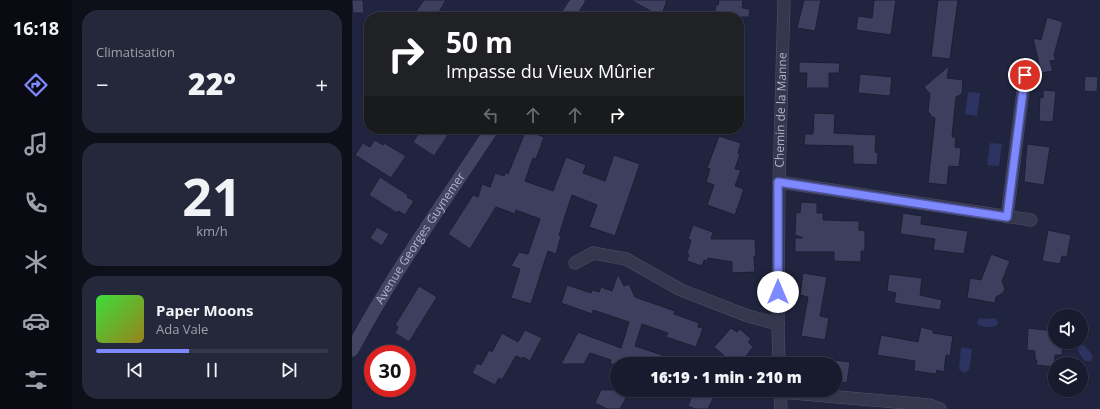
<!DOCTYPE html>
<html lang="fr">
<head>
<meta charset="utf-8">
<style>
  :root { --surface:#181b2e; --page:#25283a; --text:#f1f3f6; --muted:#9fa1aa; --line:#36394a; --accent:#7f89ff }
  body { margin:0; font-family:"Open Sans",sans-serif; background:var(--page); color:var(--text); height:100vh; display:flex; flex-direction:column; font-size:15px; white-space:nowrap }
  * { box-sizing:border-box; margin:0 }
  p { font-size:13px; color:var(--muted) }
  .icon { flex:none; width:22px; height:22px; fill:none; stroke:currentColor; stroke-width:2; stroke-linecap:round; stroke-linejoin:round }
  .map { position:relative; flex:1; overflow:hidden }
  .sheet { display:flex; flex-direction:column; gap:10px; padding:10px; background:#0d0f19; width:280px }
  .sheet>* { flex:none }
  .banner { position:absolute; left:12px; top:12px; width:380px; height:122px; border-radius:16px; box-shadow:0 1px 3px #0004,0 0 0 1px var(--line); background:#202124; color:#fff; overflow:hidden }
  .tools { position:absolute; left:696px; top:309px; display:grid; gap:8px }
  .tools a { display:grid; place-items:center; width:40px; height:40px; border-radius:50%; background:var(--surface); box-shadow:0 1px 3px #0004,0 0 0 1px var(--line); font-size:20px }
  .speed { position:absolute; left:12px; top:345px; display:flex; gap:8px; font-size:20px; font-weight:700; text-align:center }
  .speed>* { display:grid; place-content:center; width:52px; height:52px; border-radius:50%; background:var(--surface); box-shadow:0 1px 3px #0004,0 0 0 1px var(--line); line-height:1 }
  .speed .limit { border:6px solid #d22; background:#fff; color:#111 }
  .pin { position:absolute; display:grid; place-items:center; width:34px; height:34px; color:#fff; margin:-17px; border:2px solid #fff; border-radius:50%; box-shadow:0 1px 4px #0007 }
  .me { position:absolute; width:44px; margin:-22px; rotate:0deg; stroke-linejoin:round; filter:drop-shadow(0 0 3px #0008) }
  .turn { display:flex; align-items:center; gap:14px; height:84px; padding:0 16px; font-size:18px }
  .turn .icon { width:52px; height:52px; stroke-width:2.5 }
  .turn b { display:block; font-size:28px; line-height:34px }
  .lanes { display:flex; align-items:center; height:38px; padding:0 16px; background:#0003; justify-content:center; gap:20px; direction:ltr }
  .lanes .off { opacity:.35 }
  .big { font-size:30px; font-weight:800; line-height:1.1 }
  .sheet .widget { flex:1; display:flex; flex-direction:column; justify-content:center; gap:6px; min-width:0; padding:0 14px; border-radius:16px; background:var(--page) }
  .sheet .dial { align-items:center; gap:0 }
  .dial b { font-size:52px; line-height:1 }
  .song { display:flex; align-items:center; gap:12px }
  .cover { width:48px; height:48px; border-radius:6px; background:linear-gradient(135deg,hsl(120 70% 55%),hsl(50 70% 35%)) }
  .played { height:4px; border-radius:2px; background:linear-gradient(90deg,var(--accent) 40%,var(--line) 40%) }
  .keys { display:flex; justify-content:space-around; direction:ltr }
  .heat { display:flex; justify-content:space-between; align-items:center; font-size:22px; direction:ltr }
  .trip { position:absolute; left:258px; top:357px; width:232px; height:40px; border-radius:20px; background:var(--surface); box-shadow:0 1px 3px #0004,0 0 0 1px var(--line); font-weight:800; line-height:40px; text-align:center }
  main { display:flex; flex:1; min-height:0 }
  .menu { display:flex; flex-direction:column; width:72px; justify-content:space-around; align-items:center; background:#0a0b12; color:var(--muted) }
  .menu .icon { width:28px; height:28px }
  .menu .active { color:var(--accent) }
  .menu b { font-size:18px; color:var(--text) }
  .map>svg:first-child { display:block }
  .water { fill:#2d3360 }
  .building { fill:#3c405e; stroke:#1b1e34 }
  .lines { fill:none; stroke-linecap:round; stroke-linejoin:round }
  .street-casing { stroke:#4f5268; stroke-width:13 }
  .secondary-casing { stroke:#4f5268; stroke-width:13 }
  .street { stroke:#34374e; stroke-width:12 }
  .secondary { stroke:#424461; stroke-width:12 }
  .route-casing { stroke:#5359a6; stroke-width:10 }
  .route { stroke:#7f89ff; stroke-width:7 }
  .labels { text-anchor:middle; stroke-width:4; stroke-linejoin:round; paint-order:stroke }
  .street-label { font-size:12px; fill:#b0b2c9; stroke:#1a1c32 }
</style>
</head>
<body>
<main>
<nav class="menu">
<b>16:18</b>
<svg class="icon active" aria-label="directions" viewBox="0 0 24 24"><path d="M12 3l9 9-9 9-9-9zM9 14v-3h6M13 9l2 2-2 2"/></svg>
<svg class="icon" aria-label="music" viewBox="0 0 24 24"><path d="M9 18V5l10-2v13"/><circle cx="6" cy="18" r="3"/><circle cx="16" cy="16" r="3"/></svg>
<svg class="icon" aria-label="phone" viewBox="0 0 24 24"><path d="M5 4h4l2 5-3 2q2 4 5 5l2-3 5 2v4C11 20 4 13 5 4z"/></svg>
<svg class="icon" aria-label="climate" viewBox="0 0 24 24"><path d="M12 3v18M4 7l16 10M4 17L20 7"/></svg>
<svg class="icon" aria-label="car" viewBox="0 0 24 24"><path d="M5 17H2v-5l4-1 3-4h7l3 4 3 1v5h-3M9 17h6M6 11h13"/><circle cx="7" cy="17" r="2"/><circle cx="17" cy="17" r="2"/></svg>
<svg class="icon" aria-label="filters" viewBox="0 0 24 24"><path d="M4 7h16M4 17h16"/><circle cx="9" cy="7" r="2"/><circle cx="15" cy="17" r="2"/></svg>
</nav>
<section class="sheet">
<div class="widget"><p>Climatisation</p>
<div class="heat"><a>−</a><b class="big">22°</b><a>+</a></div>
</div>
<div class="widget dial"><b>21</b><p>km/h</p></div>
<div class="widget">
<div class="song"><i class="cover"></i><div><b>Paper Moons</b><p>Ada Vale</p></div></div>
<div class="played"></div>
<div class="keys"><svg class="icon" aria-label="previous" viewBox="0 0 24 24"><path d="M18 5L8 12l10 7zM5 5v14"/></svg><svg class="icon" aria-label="pause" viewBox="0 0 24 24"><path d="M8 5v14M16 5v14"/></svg><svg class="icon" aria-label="next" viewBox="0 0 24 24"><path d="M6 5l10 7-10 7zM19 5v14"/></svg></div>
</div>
</section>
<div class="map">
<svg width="748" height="409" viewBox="0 0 748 409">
  <rect width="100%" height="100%" fill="#20243e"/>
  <g class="water">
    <polygon points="616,92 628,93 625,116 613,114"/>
    <polygon points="638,143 650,144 647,166 635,165"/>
    <path d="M 628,318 L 635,319 L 644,318 L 646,324 C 640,329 634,327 626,325 L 625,321 Z"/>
    <polygon points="729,345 732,345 741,356 739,361 733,361 727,353 726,348"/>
    <polygon points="609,347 620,349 617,370 612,373 607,369"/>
  </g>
  <g class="building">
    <polygon points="0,0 11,0 12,13 1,13"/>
    <polygon points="72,0 94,0 84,17 60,17"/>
    <polygon points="279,0 315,0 309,17"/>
    <polygon points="367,0 391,0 390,8 398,9 397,17 362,17 364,5 366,5"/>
    <polygon points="452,0 469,0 463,31 445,28"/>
    <polygon points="522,0 544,0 539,35 504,30 506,16 520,18"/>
    <polygon points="586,0 606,0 598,59 579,57"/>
    <polygon points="695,17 711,22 702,55 704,60 698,61 701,71 689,73 681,38 689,40"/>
    <polygon points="447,62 488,63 487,73 477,73 477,88 454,88 455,73 447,73"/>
    <polygon points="597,66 595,78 611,80 610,94 604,97 600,137 604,137 603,147 609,148 607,167 597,166 595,185 576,183 583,118 580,117 576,111 578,94 572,87"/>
    <polygon points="508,74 540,77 538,96 506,93"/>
    <polygon points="733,76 746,77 745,92 732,91"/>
    <polygon points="691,90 704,91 701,122 687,121 688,97 691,98"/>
    <polygon points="462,113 483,114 482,133 524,135 523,152 526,153 525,165 501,164 501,146 452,145 453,134 461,134"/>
    <polygon points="70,129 100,129 82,156 61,142"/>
    <polygon points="174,130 192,137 184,159 181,158 173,181 201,191 214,157 234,165 231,173 253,181 262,155 288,164 263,236 237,227 245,205 220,195 207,235 209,236 204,254 196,251 179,304 159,298 168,269 159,266 167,252 176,254 188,219 164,210 163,214 144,207 118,249 96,234 121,195 126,197 130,184 138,187 143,173 152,176 153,172 156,174"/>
    <polygon points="367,136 389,143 386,153 388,154 383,169 389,170 383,186 392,189 383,215 355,205 362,185 354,182 358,169 355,168"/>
    <polygon points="23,140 31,145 32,143 54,156 39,178 3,155 11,143 18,147"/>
    <polygon points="675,144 698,147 692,185 672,182"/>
    <polygon points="28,177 56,195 55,197 62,201 53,215 46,211 45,213 17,195"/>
    <polygon points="449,202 465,203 465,213 471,213 471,220 507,221 507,230 513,231 513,251 509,251 509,262 482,261 482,252 443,252 443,238 451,238 443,235 444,212 448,213"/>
    <polygon points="551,213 570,216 569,224 616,231 612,254 581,250 583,239 548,234"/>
    <polygon points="341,225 361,232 359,239 403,239 404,256 402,256 403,272 380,273 380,262 356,258 355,261 352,260 350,266 335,261 337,254 335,254 339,240 336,239"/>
    <polygon points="25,227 37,234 30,246 18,238"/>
    <polygon points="696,230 719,235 715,257 710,256 708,264 690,261"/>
    <polygon points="639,254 658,261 650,281 653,289 651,293 644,297 643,303 615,298 618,278 629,280"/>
    <polygon points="451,273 475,277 468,316 477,318 473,340 449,336 456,297 448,295"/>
    <polygon points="266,274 272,286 277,284 283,297 323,311 322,314 347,323 346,327 351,328 344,347 314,337 316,333 290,324 283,346 331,362 331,364 258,364 259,360 238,353 232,364 209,364 226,332 269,348 277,322 241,310 240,314 209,303 215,285 239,293 240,290 247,292 249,287 260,291"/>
    <polygon points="537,274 570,278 568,295 590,300 588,310 542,303 544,293 535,291"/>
    <polygon points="67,286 85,297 57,342 43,333 46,327 43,325"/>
    <polygon points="569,327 581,330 581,333 601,336 598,356 594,355 592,372 585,370 584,374 562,371 563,361 525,355 529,335 566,342"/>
    <polygon points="379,328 385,332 388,329 399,339 396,342 401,347 388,364 382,364 362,347"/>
    <polygon points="676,328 703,331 703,342 711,342 710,355 703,355 702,367 684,365 685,360 683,360 683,351 675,350"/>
    <polygon points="173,330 190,338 178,361 171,357 170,359 164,356 150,380 147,378 143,385 120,373 125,363 129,365 137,350 140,352 150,333 166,342"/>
    <polygon points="483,360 498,362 495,383 483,381"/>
    <polygon points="249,390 278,390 268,409 255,409 243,403"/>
    <polygon points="342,390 357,390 364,393 356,409 343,409 336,406"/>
  </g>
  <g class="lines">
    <defs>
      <g id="street">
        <polyline points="427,182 679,220"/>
        <polyline points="655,217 673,75"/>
        <polyline points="223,263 241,253 274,259 329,290 396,316 426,324"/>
        <path id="s1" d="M 427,364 L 426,324 L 427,182 L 432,0"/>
        <polyline points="428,390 429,409"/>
        <polyline points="428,392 578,405 588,409"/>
      </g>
      <g id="secondary">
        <polyline points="215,17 226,0"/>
        <path id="s2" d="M 0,350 C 41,273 92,202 140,129"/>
      </g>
    </defs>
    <use href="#street" class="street-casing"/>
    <use href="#secondary" class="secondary-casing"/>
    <use href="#street" class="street"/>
    <use href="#secondary" class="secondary"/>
  </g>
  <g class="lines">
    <defs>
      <polyline id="route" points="426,292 426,182 655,217 673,75"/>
    </defs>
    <use href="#route" class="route-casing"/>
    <use href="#route" class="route"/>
  </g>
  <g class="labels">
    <g class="street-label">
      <text dy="4" stroke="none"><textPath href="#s1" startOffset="254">Chemin de la Manne</textPath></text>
      <text dy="4" stroke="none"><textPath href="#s2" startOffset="131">Avenue Georges Guynemer</textPath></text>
    </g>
  </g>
</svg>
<div class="tools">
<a><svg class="icon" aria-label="sound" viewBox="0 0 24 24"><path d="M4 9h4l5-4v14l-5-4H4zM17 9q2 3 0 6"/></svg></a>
<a><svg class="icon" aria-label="layers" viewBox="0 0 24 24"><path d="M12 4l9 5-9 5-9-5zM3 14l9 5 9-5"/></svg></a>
</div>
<div class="speed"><div class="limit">30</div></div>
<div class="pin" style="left:673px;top:75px;background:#d93025"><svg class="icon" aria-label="arrive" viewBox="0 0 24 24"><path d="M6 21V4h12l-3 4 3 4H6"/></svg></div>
<svg class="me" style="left:426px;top:292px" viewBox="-20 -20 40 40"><circle r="19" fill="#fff"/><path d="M0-13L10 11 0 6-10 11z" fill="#7f89ff"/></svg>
<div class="trip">16:19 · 1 min · 210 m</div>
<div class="banner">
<div class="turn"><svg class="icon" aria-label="right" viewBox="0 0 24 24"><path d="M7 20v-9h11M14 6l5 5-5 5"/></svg><div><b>50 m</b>Impasse du Vieux Mûrier</div></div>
<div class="lanes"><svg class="icon off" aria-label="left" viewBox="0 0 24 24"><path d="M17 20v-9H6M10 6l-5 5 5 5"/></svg><svg class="icon off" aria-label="ahead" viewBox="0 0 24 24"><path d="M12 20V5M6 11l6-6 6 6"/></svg><svg class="icon off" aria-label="ahead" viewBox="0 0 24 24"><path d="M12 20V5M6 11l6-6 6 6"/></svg><svg class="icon" aria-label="right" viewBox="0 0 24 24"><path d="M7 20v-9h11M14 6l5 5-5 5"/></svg></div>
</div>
</div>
</main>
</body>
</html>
